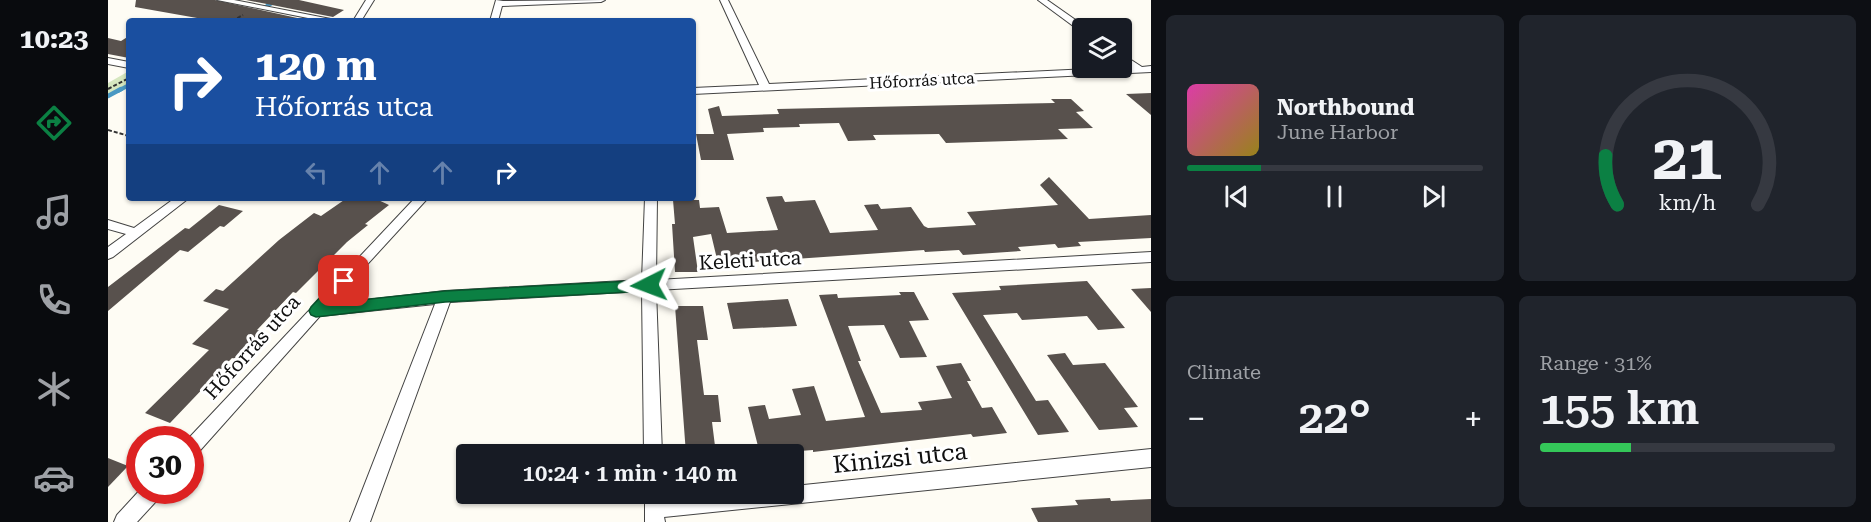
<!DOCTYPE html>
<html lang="en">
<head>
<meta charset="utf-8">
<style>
  :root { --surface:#171b24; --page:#20242c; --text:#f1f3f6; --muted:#9ea1a6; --line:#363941; --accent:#0b8043 }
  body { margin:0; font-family:"Roboto Serif",serif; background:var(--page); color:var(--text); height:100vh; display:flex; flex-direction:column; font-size:22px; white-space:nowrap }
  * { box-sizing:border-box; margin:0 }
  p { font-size:20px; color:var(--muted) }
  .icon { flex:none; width:33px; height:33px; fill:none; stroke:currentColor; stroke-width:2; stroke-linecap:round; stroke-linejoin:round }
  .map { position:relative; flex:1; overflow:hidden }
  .details { display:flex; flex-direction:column; gap:15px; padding:15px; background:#0d0f14; width:720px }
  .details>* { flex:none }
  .hud { position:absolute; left:18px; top:18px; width:570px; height:183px; border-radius:6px; box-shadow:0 2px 4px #0004; background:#1a4fa0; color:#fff; overflow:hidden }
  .buttons { position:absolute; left:964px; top:18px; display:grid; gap:12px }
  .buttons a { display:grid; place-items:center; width:60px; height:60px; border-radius:6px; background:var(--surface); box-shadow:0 2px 4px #0004; font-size:30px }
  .speed { position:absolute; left:18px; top:426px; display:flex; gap:12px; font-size:30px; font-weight:700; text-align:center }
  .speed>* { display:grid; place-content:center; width:78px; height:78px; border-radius:50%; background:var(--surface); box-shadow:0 2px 4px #0004; line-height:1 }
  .speed .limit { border:9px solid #d22; background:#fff; color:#111 }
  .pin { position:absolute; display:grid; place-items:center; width:51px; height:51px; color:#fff; margin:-26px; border-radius:12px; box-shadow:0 3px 9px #0006 }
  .me { position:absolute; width:66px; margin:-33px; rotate:267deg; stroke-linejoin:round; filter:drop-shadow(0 0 4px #0008) }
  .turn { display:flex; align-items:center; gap:21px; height:126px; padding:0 30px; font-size:27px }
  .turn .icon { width:78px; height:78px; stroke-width:2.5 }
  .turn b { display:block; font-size:42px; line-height:51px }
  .lanes { display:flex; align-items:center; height:57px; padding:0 30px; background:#0003; justify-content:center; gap:30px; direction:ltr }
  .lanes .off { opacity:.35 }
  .big { font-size:45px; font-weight:600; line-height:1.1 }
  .details .widget { flex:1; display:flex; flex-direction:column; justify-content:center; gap:9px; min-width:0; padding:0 21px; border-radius:9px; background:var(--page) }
  .details .dial { align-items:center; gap:0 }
  .dial svg { height:156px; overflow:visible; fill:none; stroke:var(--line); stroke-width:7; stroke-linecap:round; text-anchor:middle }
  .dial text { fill:var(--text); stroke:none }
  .song { display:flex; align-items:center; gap:18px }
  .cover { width:72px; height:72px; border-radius:9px; background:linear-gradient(135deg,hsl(320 70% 55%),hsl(50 70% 35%)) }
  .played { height:6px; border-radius:3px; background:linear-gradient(90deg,var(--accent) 25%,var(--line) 25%) }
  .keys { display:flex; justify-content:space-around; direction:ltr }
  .heat { display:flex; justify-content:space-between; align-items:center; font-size:33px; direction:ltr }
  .charge { height:9px; border-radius:4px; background:linear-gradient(90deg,#34c759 31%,var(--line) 0) }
  .details .tiles { flex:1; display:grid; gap:15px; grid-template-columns:repeat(2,1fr) }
  .trip { position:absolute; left:348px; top:444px; width:348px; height:60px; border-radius:6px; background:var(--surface); box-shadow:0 2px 4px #0004; font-weight:600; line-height:60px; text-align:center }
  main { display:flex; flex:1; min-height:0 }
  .dock { display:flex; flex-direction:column; width:108px; justify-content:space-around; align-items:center; background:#090b0e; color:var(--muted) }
  .dock .icon { width:42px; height:42px }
  .dock .selected { color:var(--accent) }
  .dock b { font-size:27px; color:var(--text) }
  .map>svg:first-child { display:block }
  .green { fill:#d6e7bf }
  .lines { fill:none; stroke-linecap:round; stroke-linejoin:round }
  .stream-far1 { stroke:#4998c3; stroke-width:4 }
  .stream { stroke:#4998c3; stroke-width:4.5 }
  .building { fill:#58514d }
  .street-casing { stroke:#434343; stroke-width:2 }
  .path { stroke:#323232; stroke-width:2; stroke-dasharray:4 2; stroke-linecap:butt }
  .street { fill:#fff; fill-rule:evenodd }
  .route { fill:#0b8043; stroke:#07532c; stroke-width:1.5 }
  .labels { text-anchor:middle; stroke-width:6; stroke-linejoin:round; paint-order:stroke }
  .far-street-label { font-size:16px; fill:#101010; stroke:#fff }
  .street-label { font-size:20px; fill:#101010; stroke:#fff }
  .near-street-label { font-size:24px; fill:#101010; stroke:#fff }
</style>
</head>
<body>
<main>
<nav class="dock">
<b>10:23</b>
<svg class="icon selected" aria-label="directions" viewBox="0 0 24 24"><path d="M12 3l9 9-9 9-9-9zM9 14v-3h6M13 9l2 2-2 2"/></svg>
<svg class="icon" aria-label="music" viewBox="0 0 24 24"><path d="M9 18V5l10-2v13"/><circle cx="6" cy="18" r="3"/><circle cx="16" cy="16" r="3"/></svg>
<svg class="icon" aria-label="phone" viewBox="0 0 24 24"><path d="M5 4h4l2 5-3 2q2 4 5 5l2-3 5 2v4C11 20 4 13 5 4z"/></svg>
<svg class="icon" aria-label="climate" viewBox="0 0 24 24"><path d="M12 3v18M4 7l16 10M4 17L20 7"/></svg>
<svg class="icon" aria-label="car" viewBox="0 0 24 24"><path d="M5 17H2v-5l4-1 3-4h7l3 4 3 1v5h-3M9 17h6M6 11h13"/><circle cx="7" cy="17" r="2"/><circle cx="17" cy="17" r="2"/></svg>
</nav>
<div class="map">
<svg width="1043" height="522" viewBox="0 0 1043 522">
  <rect width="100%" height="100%" fill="#fefcf4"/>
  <polygon class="green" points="21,71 21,87 0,98 0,83"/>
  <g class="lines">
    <g class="stream-far1">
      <polyline points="159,6 169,0"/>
      <polyline points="10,91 21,85"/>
    </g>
    <polyline class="stream" points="0,96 13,89"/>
  </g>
  <g class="building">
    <polygon points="28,0 107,0 203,21 106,21 27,7"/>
    <polygon points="138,0 191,0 236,10 225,17"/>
    <polygon points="21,36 21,58 0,54 0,38 13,41"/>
    <polygon points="1043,93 1043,115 1018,94"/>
    <polygon points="943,99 963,99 976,111 968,112 985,128 950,129 960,139 838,143 831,134 765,135 768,140 740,141 731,123 691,124 692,127 655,128 656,132 619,134 626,160 593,160 588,134 606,134 600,109 611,106 614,116 671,114 669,109 947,103"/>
    <polygon points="941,177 981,219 1043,215 1043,238 970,242 973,246 950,248 947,244 910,247 913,251 855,255 851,250 817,252 816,250 645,262 644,257 609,259 603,234 585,237 590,272 567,272 564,224 567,224 565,200 591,200 592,208 611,207 619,233 670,230 658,197 674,196 677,202 707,200 722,233 770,230 756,205 770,204 773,209 803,207 816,226 820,228 868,225 859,212 950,205 932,185"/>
    <polygon points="239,198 266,198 281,205 257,224 260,225 239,242 188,293 185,292 149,330 154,331 127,359 124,358 62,423 37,413 101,350 84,344 121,309 95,301 108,289 115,291 171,240 206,213 213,216"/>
    <polygon points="111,205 135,211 116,227 112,226 80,252 72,250 0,311 0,287 77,228 81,229"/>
    <polygon points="979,281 1017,328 990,330 979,316 914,320 909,313 875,315 928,401 940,400 961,432 930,435 844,293 893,290 891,286"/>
    <polygon points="1043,288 1043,312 1023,289"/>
    <polygon points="791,292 806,292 821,320 801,321 819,357 792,358 776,325 740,326 753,361 750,361 773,413 814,410 810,402 844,398 828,366 853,363 863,381 859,381 874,408 884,407 899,433 865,437 863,434 705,452 705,450 652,454 640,407 657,405 661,419 693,415 684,389 706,386 718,421 757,417 711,295 729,294 730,298 793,295"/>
    <polygon points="680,299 689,326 625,329 619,303"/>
    <polygon points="567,306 595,306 600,340 589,340 596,395 610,395 613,422 604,422 608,454 578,454"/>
    <polygon points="957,353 965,365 997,363 1030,407 1016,408 1030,427 991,430 939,355"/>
    <polygon points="0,458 20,466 0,487"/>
    <polygon points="1002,498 1003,501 1043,499 1043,522 930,522 923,508 970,505 967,500"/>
  </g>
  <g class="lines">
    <defs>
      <g id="street">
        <polygon points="109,0 126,0 233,21 215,21"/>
        <polygon points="258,0 266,0 253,21 245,21"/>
        <polygon points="388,0 395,1 497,0 493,2 394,6 390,21 382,21"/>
        <polygon points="612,0 620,0 661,84 1023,67 1014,61 1014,54 1034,67 1043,66 1043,72 585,94 585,88 651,85"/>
        <polygon points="930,0 939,0 979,28 972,31"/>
        <polygon points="0,58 21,62 21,68 0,64"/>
        <polygon points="67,198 81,198 5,257 0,259 0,247 18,234 0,229 0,220 26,228"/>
        <polygon points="307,198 320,198 223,304 337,291 534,280 537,198 549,198 548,280 1043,252 1043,262 548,290 554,454 536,454 534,291 342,302 262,522 242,522 327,304 212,316 88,455 82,457 82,440 79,440"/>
        <polygon points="1043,449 1043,467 556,517 557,522 537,522 537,494 555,494 556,499 607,494 686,494 686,486"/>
        <polygon points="32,490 54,490 52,497 29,522 6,522 9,515"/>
      </g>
    </defs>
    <use href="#street" class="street-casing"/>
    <g class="path">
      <polyline points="124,21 135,15"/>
      <polyline points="0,89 21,78"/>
      <polyline points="0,130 21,136"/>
    </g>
    <use href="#street" class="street"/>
  </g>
  <polygon class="route" points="236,275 243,281 224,303 337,291 541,280 548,285 541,291 337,302 208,317 203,315 201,311 203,307 231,277"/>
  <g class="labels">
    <g class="far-street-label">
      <text transform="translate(814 80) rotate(-3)" y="6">Hőforrás utca</text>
    </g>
    <g class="street-label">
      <text transform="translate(642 260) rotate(-3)" y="7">Keleti utca</text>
      <text transform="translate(144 347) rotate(-48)" y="7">Hőforrás utca</text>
    </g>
    <g class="near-street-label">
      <text transform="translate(792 458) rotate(-6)" y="8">Kinizsi utca</text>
    </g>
  </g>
</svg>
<div class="buttons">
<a><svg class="icon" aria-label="layers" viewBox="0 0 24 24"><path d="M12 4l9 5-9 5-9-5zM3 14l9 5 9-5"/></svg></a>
</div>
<div class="speed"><div class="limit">30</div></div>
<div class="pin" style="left:236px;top:281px;background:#d93025"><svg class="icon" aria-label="arrive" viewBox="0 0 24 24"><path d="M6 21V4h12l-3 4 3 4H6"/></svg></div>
<svg class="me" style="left:541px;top:285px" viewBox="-20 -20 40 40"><path d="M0-17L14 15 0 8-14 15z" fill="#0b8043" stroke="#fff" stroke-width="4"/></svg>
<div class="trip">10:24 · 1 min · 140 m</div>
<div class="hud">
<div class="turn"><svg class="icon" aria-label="right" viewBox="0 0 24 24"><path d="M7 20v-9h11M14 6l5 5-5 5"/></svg><div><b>120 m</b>Hőforrás utca</div></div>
<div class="lanes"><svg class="icon off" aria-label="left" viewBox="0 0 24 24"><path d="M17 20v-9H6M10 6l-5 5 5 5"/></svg><svg class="icon off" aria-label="ahead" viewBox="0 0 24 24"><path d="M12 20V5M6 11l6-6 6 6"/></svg><svg class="icon off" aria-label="ahead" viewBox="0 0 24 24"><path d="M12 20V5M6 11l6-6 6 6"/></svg><svg class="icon" aria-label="right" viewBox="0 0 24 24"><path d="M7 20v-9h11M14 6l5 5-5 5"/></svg></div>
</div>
</div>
<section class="details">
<div class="tiles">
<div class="widget">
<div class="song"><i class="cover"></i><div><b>Northbound</b><p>June Harbor</p></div></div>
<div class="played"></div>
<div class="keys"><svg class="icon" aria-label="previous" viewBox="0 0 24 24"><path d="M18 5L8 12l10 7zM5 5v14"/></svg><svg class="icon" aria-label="pause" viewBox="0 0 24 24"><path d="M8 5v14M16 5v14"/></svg><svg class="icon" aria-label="next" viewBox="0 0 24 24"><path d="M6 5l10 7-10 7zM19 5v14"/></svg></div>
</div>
<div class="widget dial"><svg viewBox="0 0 100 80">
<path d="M14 69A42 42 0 1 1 86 69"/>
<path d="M14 69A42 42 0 0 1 8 44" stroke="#0b8043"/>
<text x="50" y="56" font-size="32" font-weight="700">21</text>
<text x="50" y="72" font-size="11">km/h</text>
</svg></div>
<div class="widget"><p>Climate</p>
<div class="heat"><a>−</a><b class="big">22°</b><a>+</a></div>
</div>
<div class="widget"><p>Range · 31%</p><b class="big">155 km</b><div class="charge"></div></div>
</div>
</section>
</main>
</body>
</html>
